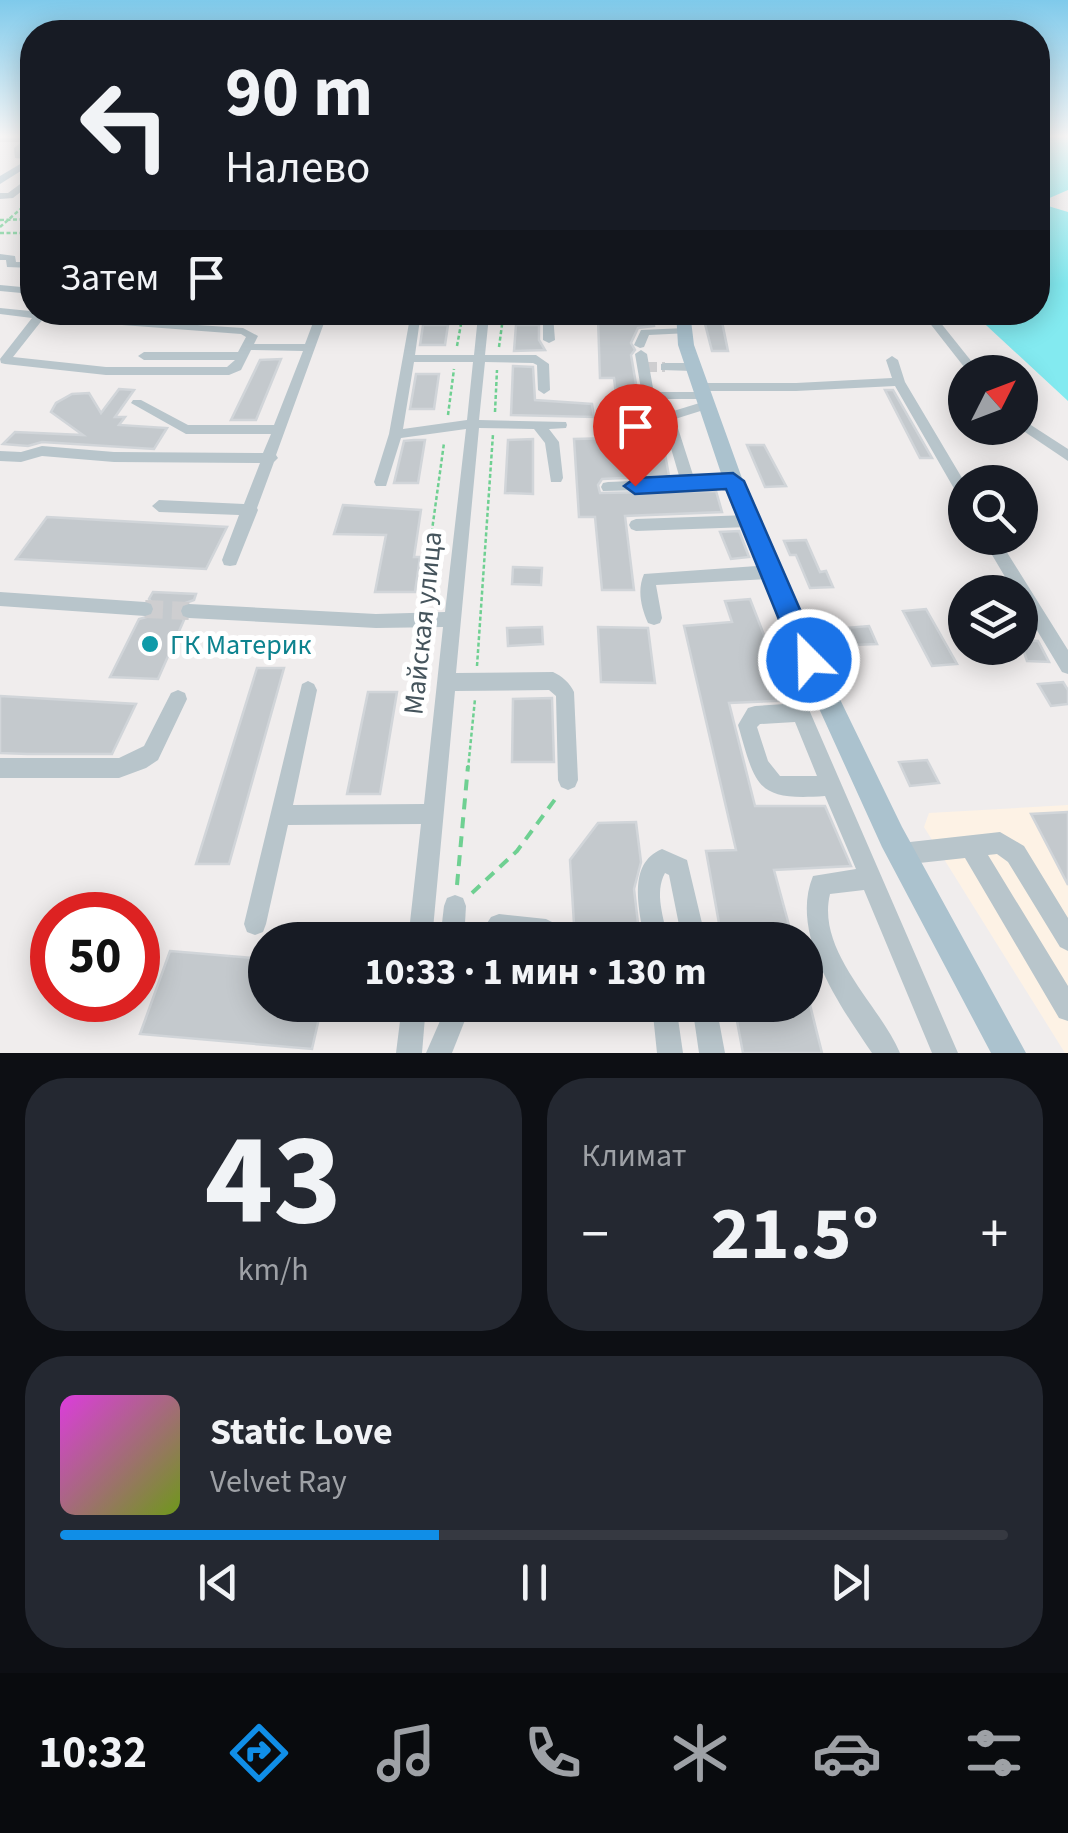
<!DOCTYPE html>
<html lang="ru">
<head>
<meta charset="utf-8">
<style>
  :root { --surface:#171b24; --page:#242831; --text:#f1f3f6; --muted:#9ea1a6; --line:#363941; --accent:#108ee7 }
  body { margin:0; font-family:"Source Sans 3",sans-serif; background:var(--page); color:var(--text); height:100vh; display:flex; flex-direction:column; font-size:38px; white-space:nowrap }
  * { box-sizing:border-box; margin:0 }
  p { font-size:32px; color:var(--muted) }
  .icon { flex:none; width:55px; height:55px; fill:none; stroke:currentColor; stroke-width:2; stroke-linecap:round; stroke-linejoin:round }
  .map { position:relative; height:1053px; overflow:hidden }
  .panel { display:flex; flex-direction:column; gap:25px; padding:25px; background:#0d0f14; flex:1 }
  .panel>* { flex:none }
  .banner { position:absolute; left:20px; top:20px; width:1030px; height:305px; border-radius:40px; box-shadow:0 5px 25px #0003; background:#171b24; color:var(--text); overflow:hidden }
  .needle { width:65px; rotate:48deg }
  .tools { position:absolute; left:948px; top:355px; display:grid; gap:20px }
  .tools a { display:grid; place-items:center; width:90px; height:90px; border-radius:50%; background:var(--surface); box-shadow:0 5px 25px #0003; font-size:50px }
  .speed { position:absolute; left:30px; top:892px; display:flex; gap:20px; font-size:50px; font-weight:700; text-align:center }
  .speed>* { display:grid; place-content:center; width:130px; height:130px; border-radius:50%; background:var(--surface); box-shadow:0 5px 25px #0003; line-height:1 }
  .speed .limit { border:15px solid #d22; background:#fff; color:#111 }
  .pin { position:absolute; display:grid; place-items:center; width:85px; height:85px; color:#fff; margin:-102px -42px; border-radius:50% 50% 50% 0; rotate:-45deg; box-shadow:0 0 10px #0007 }
  .pin .icon { rotate:45deg }
  .me { position:absolute; width:110px; margin:-55px; rotate:337deg; stroke-linejoin:round; filter:drop-shadow(0 0 8px #0008) }
  .turn { display:flex; align-items:center; gap:35px; height:210px; padding:0 40px; font-size:45px }
  .turn .icon { width:130px; height:130px; stroke-width:2.5 }
  .turn b { display:block; font-size:70px; line-height:85px }
  .then { display:flex; align-items:center; height:95px; padding:0 40px; background:#0003; gap:20px; font-size:38px }
  .big { font-size:75px; font-weight:700; line-height:1.1 }
  .panel .widget { flex:1; display:flex; flex-direction:column; justify-content:center; gap:15px; min-width:0; padding:0 35px; border-radius:40px; background:var(--page) }
  .panel .dial { align-items:center; gap:0 }
  .dial b { font-size:130px; line-height:1 }
  .song { display:flex; align-items:center; gap:30px }
  .cover { width:120px; height:120px; border-radius:15px; background:linear-gradient(135deg,hsl(300 70% 55%),hsl(80 70% 35%)) }
  .played { height:10px; border-radius:5px; background:linear-gradient(90deg,var(--accent) 40%,var(--line) 40%) }
  .keys { display:flex; justify-content:space-around; direction:ltr }
  .heat { display:flex; justify-content:space-between; align-items:center; font-size:55px; direction:ltr }
  .panel .tiles { flex:1; display:grid; gap:25px; grid-template-columns:1fr 1fr }
  .widget:last-child { grid-column:span 2 }
  .trip { position:absolute; left:248px; top:922px; width:575px; height:100px; border-radius:50px; background:var(--surface); box-shadow:0 5px 25px #0003; font-weight:700; line-height:100px; text-align:center }
  .menu { display:flex; height:160px; justify-content:space-around; align-items:center; background:#090b0e; color:var(--muted) }
  .menu .icon { width:70px; height:70px }
  .menu .on { color:var(--accent) }
  .menu b { font-size:45px; color:var(--text) }
  .map>svg:first-child { display:block }
  .commercial { fill:#fdf2e5 }
  .water { fill:#83eaf0 }
  .building { fill:#c4c9cd; stroke:#d1d5d9; stroke-width:2.5 }
  .lines { fill:none; stroke-linecap:round; stroke-linejoin:round }
  .minor-tunnel-far1 { stroke:#ceced0; stroke-width:10; stroke-dasharray:10 5; stroke-linecap:butt }
  .minor-tunnel { stroke:#ceced0; stroke-width:18; stroke-dasharray:18 9; stroke-linecap:butt }
  .path-far1 { stroke:#6fd092; stroke-width:2.5; stroke-dasharray:4 2.5; stroke-linecap:butt }
  .path { stroke:#6fd092; stroke-width:4; stroke-dasharray:11 8; stroke-linecap:butt }
  .minor { fill:#b8c5cb; fill-rule:evenodd }
  .major { fill:#abc2ce; fill-rule:evenodd }
  .route { fill:#1a73e8; stroke:#114b97; stroke-width:2.5 }
  .culture-dot { fill:#0f9aa8; stroke:#fff; stroke-width:4 }
  .labels { text-anchor:middle; stroke-width:10; stroke-linejoin:round; paint-order:stroke }
  .street-label { font-size:28px; fill:#45545c; stroke:#fff }
  .culture-label { font-size:28px; fill:#0d838f; stroke:#fff; text-anchor:start }
</style>
</head>
<body>
<div class="map">
<svg width="1068" height="1053" viewBox="0 0 1068 1053">
  <rect width="100%" height="100%" fill="#f0eded"/>
  <polygon class="commercial" points="1068,805 1068,1053 1065,1053 924,827 929,813"/>
  <polygon class="water" points="1038,137 1068,137 1068,190 1038,203 1068,212 1068,401 973,313 1038,312"/>
  <g class="building">
    <polygon points="706,312 720,312 728,351 712,351 704,320 708,320"/>
    <polygon points="598,318 653,320 654,326 638,328 631,343 635,350 631,355 637,390 646,410 618,412 614,378 600,378"/>
    <polygon points="423,325 448,325 445,345 420,345"/>
    <polygon points="516,325 539,325 539,340 545,350 514,351"/>
    <polygon points="281,359 256,420 231,420 260,360"/>
    <polygon points="513,366 533,367 535,400 592,404 594,417 511,415"/>
    <polygon points="416,374 439,374 434,409 410,409"/>
    <polygon points="119,389 134,390 115,417 125,417 119,425 167,428 154,449 42,442 28,446 3,444 15,432 83,435 51,412 56,403 72,394 89,393 101,413"/>
    <polygon points="885,390 893,390 932,458 920,458"/>
    <polygon points="615,426 660,426 669,476 602,479 598,485 600,493 716,491 722,512 625,516 634,590 602,590 595,517 579,517 574,439 615,438"/>
    <polygon points="533,439 533,494 505,493 508,440"/>
    <polygon points="414,440 425,440 418,483 394,483 404,441"/>
    <polygon points="747,445 764,445 786,486 765,487"/>
    <polygon points="343,505 421,510 414,557 420,557 415,592 375,592 386,535 334,534"/>
    <polygon points="47,517 227,527 206,569 16,559"/>
    <polygon points="739,531 749,557 731,559 720,532"/>
    <polygon points="806,540 820,572 826,571 833,587 810,588 796,555 790,555 784,541"/>
    <polygon points="513,567 542,568 541,585 512,584"/>
    <polygon points="153,592 196,594 194,600 180,605 178,612 184,620 158,679 110,677 139,619 154,615 156,608 149,599"/>
    <polygon points="750,599 778,671 787,673 796,700 729,703 755,806 825,806 851,866 774,870 793,940 722,940 706,851 736,850 684,626 732,622 725,601"/>
    <polygon points="926,609 957,664 932,666 903,611"/>
    <polygon points="869,626 877,644 853,645 845,628"/>
    <polygon points="542,627 543,644 508,646 507,628"/>
    <polygon points="598,627 648,628 655,683 601,682"/>
    <polygon points="1020,640 1038,641 1049,662 1027,661"/>
    <polygon points="257,668 284,668 229,864 196,864"/>
    <polygon points="1063,682 1068,690 1068,704 1051,706 1038,684"/>
    <polygon points="368,692 397,692 380,794 347,794"/>
    <polygon points="0,696 136,704 112,754 28,754 0,753"/>
    <polygon points="552,698 554,762 512,762 513,699"/>
    <polygon points="927,760 939,783 910,786 899,762"/>
    <polygon points="1068,812 1068,885 1031,814"/>
    <polygon points="636,822 641,862 634,889 640,940 575,940 570,860 598,823"/>
    <polygon points="170,951 265,959 265,1005 322,1005 312,1049 140,1034"/>
    <polygon points="734,1005 810,1005 822,1053 743,1053"/>
  </g>
  <g class="lines">
    <polyline class="minor-tunnel-far1" points="647,367 665,367"/>
    <polyline class="minor-tunnel" points="145,609 189,611"/>
    <g class="path-far1">
      <polyline points="0,220 32,219"/>
      <polyline points="0,227 32,199"/>
      <polyline points="0,233 32,233"/>
      <polyline points="22,233 32,224"/>
      <polyline points="457,346 461,324"/>
      <polyline points="499,347 502,325"/>
      <polyline points="495,412 497,370"/>
      <polyline points="448,415 454,369"/>
      <polyline points="422,603 444,443"/>
      <polyline points="477,666 493,434"/>
      <polyline points="468,769 475,699"/>
    </g>
    <g class="path">
      <polyline points="457,885 468,766"/>
      <polyline points="472,893 517,851 559,794"/>
    </g>
    <g class="minor">
      <polygon points="32,137 32,142 22,149 23,156 32,156 32,160 15,158 14,148 22,142 0,142 0,138"/>
      <polygon points="27,179 32,179 32,183 13,198 0,199 0,193 8,193"/>
      <polygon points="0,254 15,256 16,262 32,262 32,268 7,267 6,260 0,260"/>
      <polygon points="0,285 32,288 32,294 0,291"/>
      <path d="M 0,308 L 121,320 L 243,328 L 258,336 L 254,344 L 305,344 L 317,312 L 328,312 L 276,455 L 278,458 L 274,462 L 257,508 L 258,510 L 236,565 L 230,566 L 224,565 L 222,560 L 239,515 L 159,512 L 152,506 L 159,500 L 244,504 L 260,463 L 114,462 L 42,456 L 21,462 L 0,461 L 0,451 L 21,452 L 42,446 L 114,452 L 263,453 L 271,434 L 186,434 L 131,403 L 133,400 L 141,400 L 188,425 L 274,425 L 303,351 L 251,350 L 241,370 L 229,375 L 106,375 L 5,364 L 1,363 L 0,359 L 32,318 L 0,314 ZM 43,319 L 241,334 L 246,337 L 238,352 L 144,352 L 138,356 L 144,360 L 235,360 L 227,367 L 106,367 L 13,357 Z"/>
      <path d="M 411,312 L 421,312 L 415,355 L 474,355 L 478,316 L 455,315 L 450,312 L 551,312 L 553,315 L 555,340 L 549,343 L 543,340 L 543,318 L 489,316 L 485,355 L 536,355 L 549,364 L 550,390 L 544,394 L 538,390 L 537,365 L 533,363 L 485,362 L 479,420 L 566,422 L 567,425 L 566,428 L 549,429 L 559,442 L 563,478 L 561,482 L 551,482 L 545,443 L 534,429 L 479,428 L 456,673 L 553,672 C 562,676 570,683 574,692 L 578,780 L 575,787 L 568,790 L 561,787 L 558,780 L 556,696 L 549,690 L 455,691 L 432,940 L 408,940 L 421,824 L 288,825 L 266,924 L 263,932 L 255,935 L 247,932 L 244,924 L 302,684 L 308,681 L 314,684 L 317,690 L 293,805 L 424,804 L 443,627 L 376,628 L 189,618 L 183,616 L 181,611 L 183,606 L 189,604 L 376,614 L 445,612 L 466,429 L 401,438 L 386,486 L 376,486 L 374,482 L 389,434 ZM 414,362 L 473,362 L 467,420 L 403,429 Z"/>
      <polygon points="921,312 932,312 980,372 968,372"/>
      <polygon points="685,328 689,329 689,333 649,335 644,347 640,348 634,345 641,330"/>
      <polygon points="641,350 647,354 653,388 656,392 703,392 707,393 707,399 649,399 641,389 635,354"/>
      <polygon points="892,356 898,360 905,382 965,483 965,500 960,499 895,386 796,391 701,391 695,387 701,383 796,383 892,378 886,360"/>
      <polygon points="665,363 693,363 699,367 693,371 661,370 661,364"/>
      <polygon points="706,401 710,402 710,408 675,419 694,478 733,476 738,477 740,481 738,485 689,489 603,491 601,487 603,483 608,482 680,479 663,421 607,423 602,422 601,419 602,416 667,413"/>
      <polygon points="1020,418 1068,449 1068,461 1019,428"/>
      <polygon points="749,515 754,517 756,521 754,525 749,527 636,531 631,529 629,525 631,521 636,519"/>
      <polygon points="982,538 998,538 1068,650 1068,674 1062,672 1020,602 1020,592 1014,592"/>
      <path d="M 770,565 L 776,567 L 778,572 L 776,577 L 770,579 L 656,585 L 662,618 L 660,623 L 654,625 L 648,623 C 641,607 637,590 644,574 Z"/>
      <polygon points="0,592 145,602 151,604 153,609 151,614 145,616 0,606"/>
      <polygon points="178,690 185,693 187,699 158,760 146,768 119,778 0,778 0,758 119,758 144,746 171,693"/>
      <path d="M 800,703 L 807,705 L 958,1053 L 932,1053 L 864,890 L 830,894 C 816,952 880,1005 900,1053 L 872,1053 C 840,1006 789,934 813,876 L 856,869 L 825,796 C 756,801 756,787 738,725 L 748,708 L 755,706 ZM 795,722 L 817,776 L 780,776 L 768,761 L 757,727 L 760,724 Z"/>
      <polygon points="1000,832 1024,846 1068,918 1068,951 1060,947 1008,862 997,854 988,855 1068,986 1068,1021 1059,1018 965,858 901,865 893,862 890,854 893,846 901,843"/>
      <path d="M 662,849 L 687,860 L 706,940 L 682,940 L 669,875 L 665,873 C 654,893 664,918 668,940 L 644,940 C 640,910 626,864 662,849 Z"/>
      <polygon points="455,895 463,898 466,906 464,940 440,940 444,906 447,898"/>
      <polygon points="499,914 546,919 554,923 558,931 552,940 504,937 502,940 476,940 491,917"/>
      <polygon points="402,1005 426,1005 422,1053 396,1053"/>
      <polygon points="447,1005 471,1005 452,1053 426,1053"/>
      <polygon points="652,1005 676,1005 683,1053 657,1053"/>
      <polygon points="692,1005 716,1005 725,1053 699,1053"/>
    </g>
    <g class="major">
      <polygon points="32,157 32,164 0,184 0,176"/>
      <polygon points="676,312 690,312 694,345 752,506 817,652 902,827 1026,1053 991,1053 882,847 797,660 732,506 678,345"/>
    </g>
  </g>
  <linearGradient id="sky" x2="0" y2="1"><stop stop-color="#7fcaeb"/><stop offset="0.48" stop-color="#f8f7f7"/><stop offset="1" stop-color="#f8f7f7" stop-opacity="0"/></linearGradient>
  <rect width="1068" height="284" fill="url(#sky)"/>
  <polygon class="route" points="733,473 744,481 822,660 818,669 809,672 799,669 726,489 635,494 624,486 635,478"/>
  <circle class="culture-dot" cx="150" cy="644" r="10"/>
  <g class="labels">
    <g class="street-label">
      <text transform="translate(422 623) rotate(-84)" y="10">Майская улица</text>
    </g>
    <g class="culture-label">
      <text x="170" y="654">ГК Материк</text>
    </g>
  </g>
</svg>
<div class="tools">
<a><svg class="needle" viewBox="-14 -14 28 28"><path d="M0-13l5 13h-10z" fill="#e53935"/><path d="M0 13l5-13h-10z" fill="#9ea1a6"/></svg></a>
<a><svg class="icon" aria-label="search" viewBox="0 0 24 24"><circle cx="10" cy="10" r="6"/><path d="M15 15l6 6"/></svg></a>
<a><svg class="icon" aria-label="layers" viewBox="0 0 24 24"><path d="M12 4l9 5-9 5-9-5zM3 14l9 5 9-5"/></svg></a>
</div>
<div class="speed"><div class="limit">50</div></div>
<div class="pin" style="left:635px;top:486px;background:#d93025"><svg class="icon" aria-label="arrive" viewBox="0 0 24 24"><path d="M6 21V4h12l-3 4 3 4H6"/></svg></div>
<svg class="me" style="left:809px;top:660px" viewBox="-20 -20 40 40"><circle r="17" fill="#1a73e8" stroke="#fff" stroke-width="3"/><path d="M0-11L8 9 0 5-8 9z" fill="#fff"/></svg>
<div class="trip">10:33 · 1 мин · 130 m</div>
<div class="banner">
<div class="turn"><svg class="icon" aria-label="left" viewBox="0 0 24 24"><path d="M17 20v-9H6M10 6l-5 5 5 5"/></svg><div><b>90 m</b>Налево</div></div>
<div class="then">Затем<svg class="icon" aria-label="arrive" viewBox="0 0 24 24"><path d="M6 21V4h12l-3 4 3 4H6"/></svg></div>
</div>
</div>
<section class="panel">
<div class="tiles">
<div class="widget dial"><b>43</b><p>km/h</p></div>
<div class="widget"><p>Климат</p>
<div class="heat"><a>−</a><b class="big">21.5°</b><a>+</a></div>
</div>
<div class="widget">
<div class="song"><i class="cover"></i><div><b>Static Love</b><p>Velvet Ray</p></div></div>
<div class="played"></div>
<div class="keys"><svg class="icon" aria-label="previous" viewBox="0 0 24 24"><path d="M18 5L8 12l10 7zM5 5v14"/></svg><svg class="icon" aria-label="pause" viewBox="0 0 24 24"><path d="M8 5v14M16 5v14"/></svg><svg class="icon" aria-label="next" viewBox="0 0 24 24"><path d="M6 5l10 7-10 7zM19 5v14"/></svg></div>
</div>
</div>
</section>
<nav class="menu">
<b>10:32</b>
<svg class="icon on" aria-label="directions" viewBox="0 0 24 24"><path d="M12 3l9 9-9 9-9-9zM9 14v-3h6M13 9l2 2-2 2"/></svg>
<svg class="icon" aria-label="music" viewBox="0 0 24 24"><path d="M9 18V5l10-2v13"/><circle cx="6" cy="18" r="3"/><circle cx="16" cy="16" r="3"/></svg>
<svg class="icon" aria-label="phone" viewBox="0 0 24 24"><path d="M5 4h4l2 5-3 2q2 4 5 5l2-3 5 2v4C11 20 4 13 5 4z"/></svg>
<svg class="icon" aria-label="climate" viewBox="0 0 24 24"><path d="M12 3v18M4 7l16 10M4 17L20 7"/></svg>
<svg class="icon" aria-label="car" viewBox="0 0 24 24"><path d="M5 17H2v-5l4-1 3-4h7l3 4 3 1v5h-3M9 17h6M6 11h13"/><circle cx="7" cy="17" r="2"/><circle cx="17" cy="17" r="2"/></svg>
<svg class="icon" aria-label="filters" viewBox="0 0 24 24"><path d="M4 7h16M4 17h16"/><circle cx="9" cy="7" r="2"/><circle cx="15" cy="17" r="2"/></svg>
</nav>
</body>
</html>
